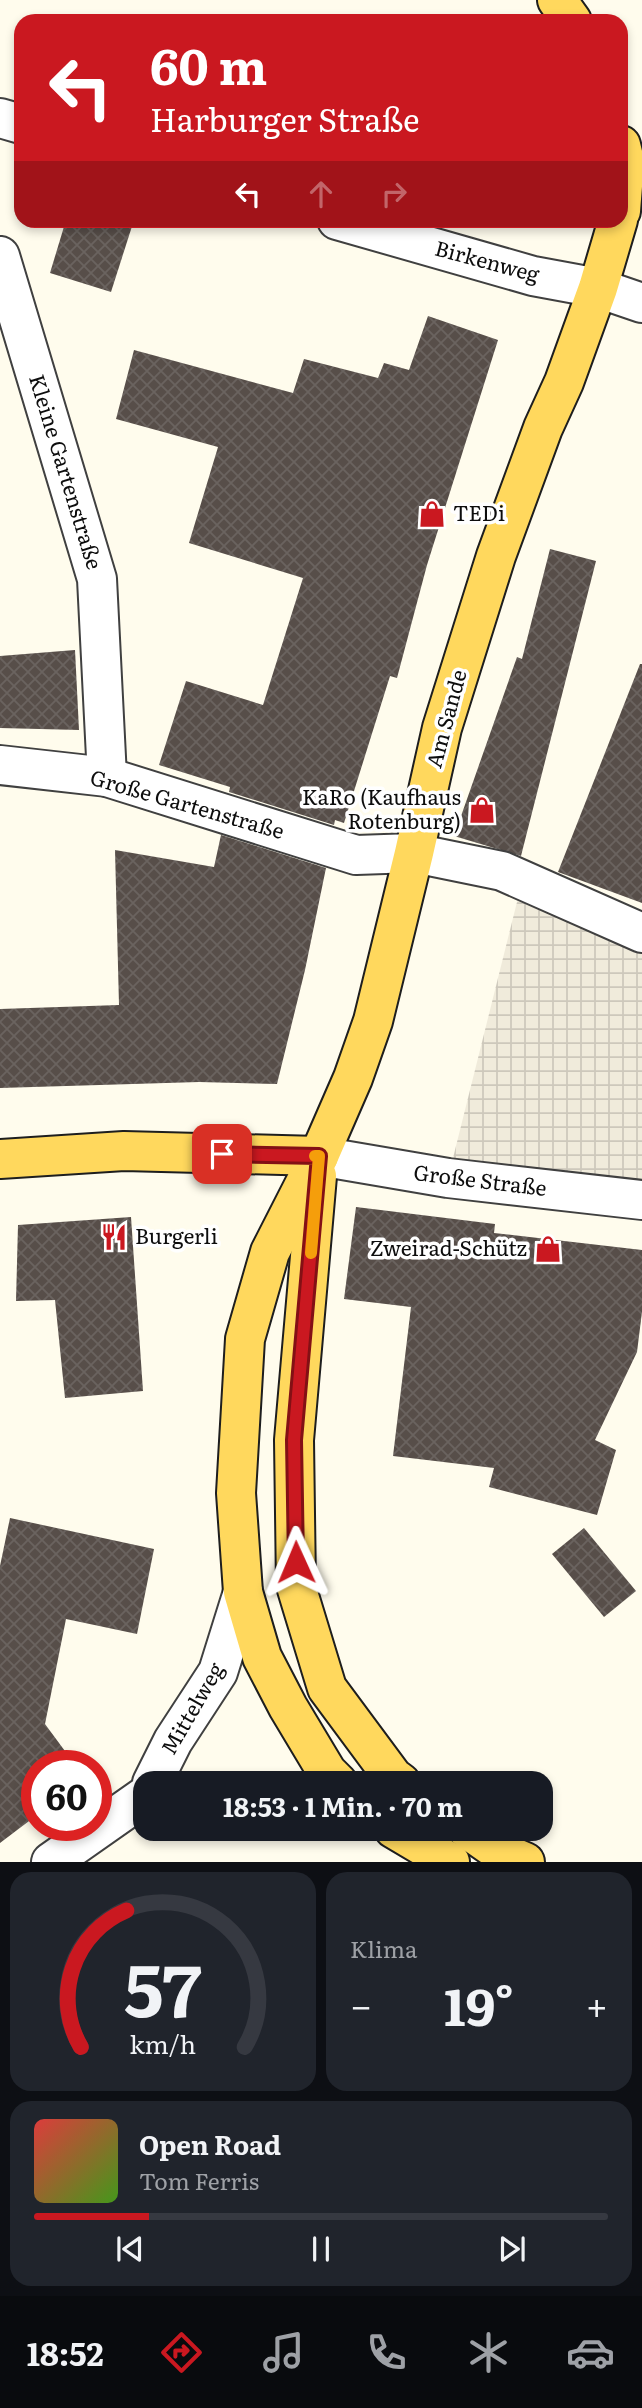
<!DOCTYPE html>
<html lang="de">
<head>
<meta charset="utf-8">
<style>
  :root { --surface:#171b24; --page:#20242c; --text:#f1f3f6; --muted:#9ea1a6; --line:#363941; --accent:#ca1820 }
  body { margin:0; font-family:Literata,serif; background:var(--page); color:var(--text); height:100vh; display:flex; flex-direction:column; font-size:26px; white-space:nowrap }
  * { box-sizing:border-box; margin:0 }
  p { font-size:23px; color:var(--muted) }
  .icon { flex:none; width:38px; height:38px; fill:none; stroke:currentColor; stroke-width:2; stroke-linecap:round; stroke-linejoin:round }
  .map { position:relative; height:1862px; overflow:hidden }
  .drawer { display:flex; flex-direction:column; gap:10px; padding:10px; background:#0d0f14; flex:1 }
  .drawer>* { flex:none }
  .top-card { position:absolute; left:14px; top:14px; width:614px; height:214px; border-radius:21px; box-shadow:0 4px 10px #0003; background:#ca1820; color:#fff; overflow:hidden }
  .speed { position:absolute; left:21px; top:1750px; display:flex; gap:14px; font-size:35px; font-weight:700; text-align:center }
  .speed>* { display:grid; place-content:center; width:91px; height:91px; border-radius:50%; background:var(--surface); box-shadow:0 4px 10px #0003; line-height:1 }
  .speed .limit { border:10px solid #d22; background:#fff; color:#111 }
  .pin { position:absolute; display:grid; place-items:center; width:60px; height:60px; color:#fff; margin:-30px; border-radius:14px; box-shadow:0 4px 10px #0006 }
  .me { position:absolute; width:77px; margin:-38px; rotate:359deg; stroke-linejoin:round; filter:drop-shadow(0 0 5px #0008) }
  .turn { display:flex; align-items:center; gap:24px; height:147px; padding:0 21px; font-size:32px }
  .turn .icon { width:91px; height:91px; stroke-width:2.5 }
  .turn b { display:block; font-size:49px; line-height:60px }
  .lanes { display:flex; align-items:center; height:66px; padding:0 21px; background:#0003; justify-content:center; gap:35px; direction:ltr }
  .lanes .off { opacity:.35 }
  .big { font-size:52px; font-weight:700; line-height:1.1 }
  .drawer .card { flex:1; display:flex; flex-direction:column; justify-content:center; gap:10px; min-width:0; padding:0 24px; border-radius:21px; background:var(--page) }
  .drawer .dial { align-items:center; gap:0 }
  .dial svg { height:182px; overflow:visible; fill:none; stroke:var(--line); stroke-width:7; stroke-linecap:round; text-anchor:middle }
  .dial text { fill:var(--text); stroke:none }
  .song { display:flex; align-items:center; gap:21px }
  .cover { width:84px; height:84px; border-radius:10px; background:linear-gradient(135deg,hsl(0 70% 55%),hsl(100 70% 35%)) }
  .played { height:7px; border-radius:4px; background:linear-gradient(90deg,var(--accent) 20%,var(--line) 20%) }
  .keys { display:flex; justify-content:space-around; direction:ltr }
  .heat { display:flex; justify-content:space-between; align-items:center; font-size:38px; direction:ltr }
  .drawer .tiles { flex:1; display:grid; gap:10px; grid-template-columns:1fr 1fr }
  .card:last-child { grid-column:span 2 }
  .trip { position:absolute; left:133px; top:1771px; width:420px; height:70px; border-radius:21px; background:var(--surface); box-shadow:0 4px 10px #0003; font-weight:700; line-height:70px; text-align:center }
  .menu { display:flex; height:112px; justify-content:space-around; align-items:center; background:#090b0e; color:var(--muted) }
  .menu .icon { width:49px; height:49px }
  .menu .selected { color:var(--accent) }
  .menu b { font-size:32px; color:var(--text) }
  .map>svg:first-child { display:block }
  .plaza { fill:url(#plaza-grid) }
  .building { fill:url(#building-cross-hatch) }
  .lines { fill:none; stroke-linecap:round; stroke-linejoin:round }
  .minor-casing { stroke:#404040; stroke-width:42 }
  .major-casing { stroke:#1e1e1e; stroke-width:42 }
  .minor { stroke:#fff; stroke-width:38 }
  .major { stroke:#ffd85d; stroke-width:38 }
  .route-casing { stroke:#831015; stroke-width:18 }
  .route { stroke:#ca1820; stroke-width:12 }
  .slow { stroke:#f59e0b; stroke-width:12 }
  .labels { text-anchor:middle; stroke-width:7; stroke-linejoin:round; paint-order:stroke }
  .street-label { font-size:21px; fill:#0d0d0d; stroke:#fff }
  .poi-label { font-size:21px; fill:#0d0d0d; stroke:#fff; text-anchor:start }
</style>
</head>
<body>
<div class="map">
<svg width="642" height="1862" viewBox="0 0 642 1862">
  <defs>
    <pattern id="plaza-grid" width="8" height="8" patternUnits="userSpaceOnUse" patternTransform="scale(1.75)"><rect width="8" height="8" fill="#f0ebdb"/><path d="M0 4h8M4 0v8" fill="none" stroke="#cdc8bb"/></pattern>
    <pattern id="building-cross-hatch" width="8" height="8" patternUnits="userSpaceOnUse" patternTransform="scale(1.75)"><rect width="8" height="8" fill="#574e49"/><path d="M0 0l8 8M0 8l8-8" fill="none" stroke="#6a635f"/></pattern>
  </defs>
  <rect width="100%" height="100%" fill="#fffced"/>
  <polygon class="plaza" points="522,882 642,933 642,1200 448,1178"/>
  <g class="building">
    <polygon points="66,220 134,220 111,292 50,273"/>
    <polygon points="428,316 498,340 427,565 397,678 390,676 344,823 335,820 334,825 229,792 230,787 159,765 186,681 263,705 303,578 189,543 218,447 116,419 134,350 293,393 304,359 378,378 384,363 409,370"/>
    <polygon points="550,549 596,561 521,856 454,836 517,657 522,659"/>
    <polygon points="75,650 79,730 0,728 0,656"/>
    <polygon points="640,664 642,664 642,903 558,872"/>
    <polygon points="221,835 326,868 305,970 277,1084 199,1082 0,1088 0,1009 119,1005 115,850 214,867"/>
    <polygon points="356,1207 495,1224 494,1233 642,1250 642,1312 637,1352 595,1440 616,1450 597,1515 489,1487 494,1468 393,1456 411,1307 344,1299"/>
    <polygon points="131,1217 143,1391 65,1398 55,1300 16,1301 18,1225"/>
    <polygon points="10,1518 154,1549 137,1634 66,1619 45,1724 76,1766 37,1766 37,1815 0,1843 0,1566"/>
    <polygon points="584,1528 636,1591 604,1617 552,1554"/>
  </g>
  <g class="lines">
    <defs>
      <g id="minor">
        <polyline points="0,118 21,124"/>
        <polyline points="337,220 533,276 598,288 642,303"/>
        <polyline points="0,256 97,579 107,777"/>
        <polyline points="0,765 107,777 356,855 414,853 502,871 642,933"/>
        <polyline points="319,1156 448,1178 642,1200"/>
        <polyline points="152,1783 173,1741 218,1672 243,1592"/>
        <polyline points="51,1862 145,1796"/>
      </g>
      <g id="major">
        <polyline points="557,0 572,21"/>
        <polyline points="621,145 625,161 621,211"/>
        <polyline points="0,1159 124,1151 319,1156"/>
        <polyline points="317,1176 294,1440 296,1586 327,1688 393,1777 401,1783"/>
        <polyline points="338,1783 327,1772 288,1707 262,1657 243,1592 236,1493 245,1339 270,1252 319,1156 353,1078 373,1021 414,853 442,728 496,556 543,428 564,382 598,288 618,220"/>
        <polyline points="394,1829 450,1862"/>
        <polyline points="467,1829 497,1850 525,1862"/>
      </g>
    </defs>
    <use href="#minor" class="minor-casing"/>
    <use href="#major" class="major-casing"/>
    <use href="#minor" class="minor"/>
    <use href="#major" class="major"/>
  </g>
  <g class="lines">
    <defs>
      <polyline id="route" points="222,1154 319,1156 294,1440 296,1562"/>
    </defs>
    <use href="#route" class="route-casing"/>
    <use href="#route" class="route"/>
    <polyline class="slow" points="311,1253 319,1156 315,1156"/>
  </g>
  <defs>
    <symbol id="shop-bare" viewBox="-9 -9 18 18"><path d="M-5-2.5h2.3a2.7 3.5 0 0 1 5.4 0H5L5.5 6h-11ZM-1.5-2.5h3a1.5 2.3 0 0 0-3 0Z" fill="#ca1820" stroke="#fff" stroke-width="2.5" paint-order="stroke"/></symbol>
    <symbol id="restaurant-bare" viewBox="-9 -9 18 18"><path d="M-5-6h1v4h1v-4h1v4h1v-4h1v5L-1.5 .5V6h-2V.5L-5-1ZM5-6V6H3V1.5H1.5Q1.5-4 5-6Z" fill="#ca1820" stroke="#fff" stroke-width="2.5" paint-order="stroke"/></symbol>
  </defs>
  <g fill-rule="evenodd">
    <use href="#shop-bare" x="413" y="495" width="38" height="38"/>
    <use href="#shop-bare" x="463" y="791" width="38" height="38"/>
    <use href="#restaurant-bare" x="95" y="1218" width="38" height="38"/>
    <use href="#shop-bare" x="529" y="1230" width="38" height="38"/>
  </g>
  <g class="labels">
    <g class="street-label">
      <text transform="translate(487 262) rotate(15)" y="7">Birkenweg</text>
      <text transform="translate(65 472) rotate(73)" y="7">Kleine Gartenstraße</text>
      <text transform="translate(447 719) rotate(-75)" y="7">Am Sande</text>
      <text transform="translate(187 805) rotate(16)" y="7">Große Gartenstraße</text>
      <text transform="translate(480 1181) rotate(7)" y="7">Große Straße</text>
      <text transform="translate(193 1709) rotate(-60)" y="7">Mittelweg</text>
    </g>
    <g class="poi-label">
      <text x="453" y="521">TEDi</text>
      <text x="461" y="805" text-anchor="end">KaRo (Kaufhaus<tspan x="461" dy="24">Rotenburg)</tspan></text>
      <text x="135" y="1244">Burgerli</text>
      <text x="527" y="1256" text-anchor="end">Zweirad-Schütz</text>
    </g>
  </g>
</svg>
<div class="speed"><div class="limit">60</div></div>
<div class="pin" style="left:222px;top:1154px;background:#d93025"><svg class="icon" aria-label="arrive" viewBox="0 0 24 24"><path d="M6 21V4h12l-3 4 3 4H6"/></svg></div>
<svg class="me" style="left:296px;top:1562px" viewBox="-20 -20 40 40"><path d="M0-17L14 15 0 8-14 15z" fill="#ca1820" stroke="#fff" stroke-width="4"/></svg>
<div class="trip">18:53 · 1 Min. · 70 m</div>
<div class="top-card">
<div class="turn"><svg class="icon" aria-label="left" viewBox="0 0 24 24"><path d="M17 20v-9H6M10 6l-5 5 5 5"/></svg><div><b>60 m</b>Harburger Straße</div></div>
<div class="lanes"><svg class="icon" aria-label="left" viewBox="0 0 24 24"><path d="M17 20v-9H6M10 6l-5 5 5 5"/></svg><svg class="icon off" aria-label="ahead" viewBox="0 0 24 24"><path d="M12 20V5M6 11l6-6 6 6"/></svg><svg class="icon off" aria-label="right" viewBox="0 0 24 24"><path d="M7 20v-9h11M14 6l5 5-5 5"/></svg></div>
</div>
</div>
<section class="drawer">
<div class="tiles">
<div class="card dial"><svg viewBox="0 0 100 80">
<path d="M14 69A42 42 0 1 1 86 69"/>
<path d="M14 69A42 42 0 0 1 34 9" stroke="#ca1820"/>
<text x="50" y="56" font-size="32" font-weight="700">57</text>
<text x="50" y="72" font-size="11">km/h</text>
</svg></div>
<div class="card"><p>Klima</p>
<div class="heat"><a>−</a><b class="big">19°</b><a>+</a></div>
</div>
<div class="card">
<div class="song"><i class="cover"></i><div><b>Open Road</b><p>Tom Ferris</p></div></div>
<div class="played"></div>
<div class="keys"><svg class="icon" aria-label="previous" viewBox="0 0 24 24"><path d="M18 5L8 12l10 7zM5 5v14"/></svg><svg class="icon" aria-label="pause" viewBox="0 0 24 24"><path d="M8 5v14M16 5v14"/></svg><svg class="icon" aria-label="next" viewBox="0 0 24 24"><path d="M6 5l10 7-10 7zM19 5v14"/></svg></div>
</div>
</div>
</section>
<nav class="menu">
<b>18:52</b>
<svg class="icon selected" aria-label="directions" viewBox="0 0 24 24"><path d="M12 3l9 9-9 9-9-9zM9 14v-3h6M13 9l2 2-2 2"/></svg>
<svg class="icon" aria-label="music" viewBox="0 0 24 24"><path d="M9 18V5l10-2v13"/><circle cx="6" cy="18" r="3"/><circle cx="16" cy="16" r="3"/></svg>
<svg class="icon" aria-label="phone" viewBox="0 0 24 24"><path d="M5 4h4l2 5-3 2q2 4 5 5l2-3 5 2v4C11 20 4 13 5 4z"/></svg>
<svg class="icon" aria-label="climate" viewBox="0 0 24 24"><path d="M12 3v18M4 7l16 10M4 17L20 7"/></svg>
<svg class="icon" aria-label="car" viewBox="0 0 24 24"><path d="M5 17H2v-5l4-1 3-4h7l3 4 3 1v5h-3M9 17h6M6 11h13"/><circle cx="7" cy="17" r="2"/><circle cx="17" cy="17" r="2"/></svg>
</nav>
</body>
</html>
